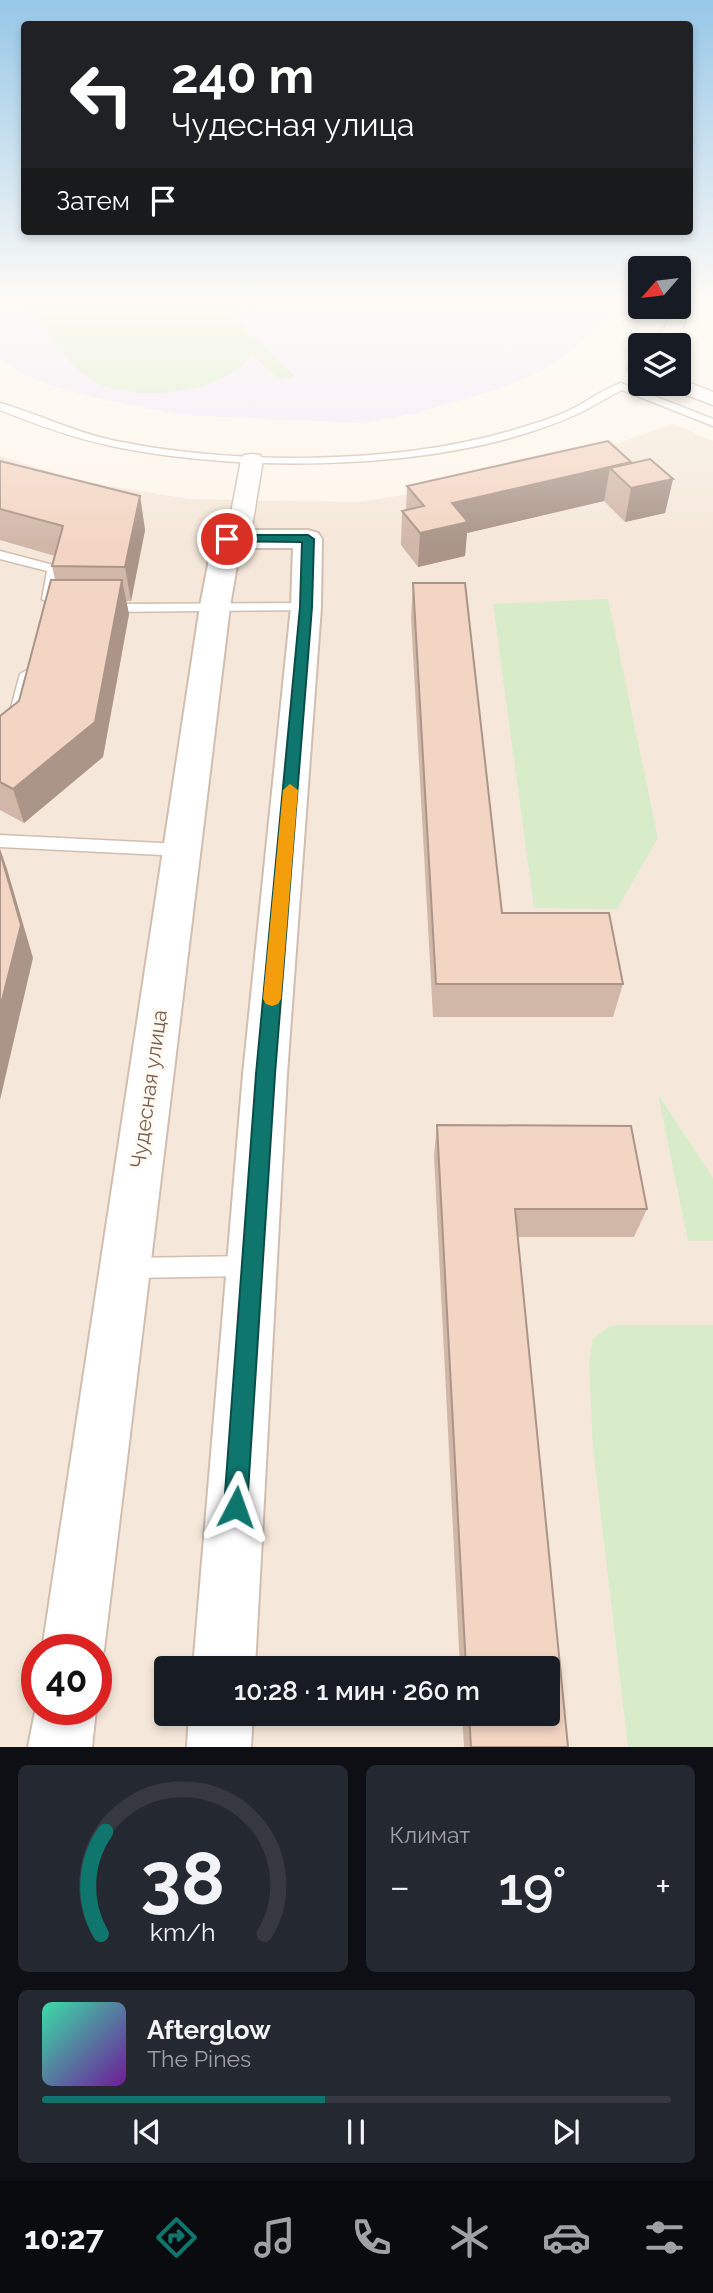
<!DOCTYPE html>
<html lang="ru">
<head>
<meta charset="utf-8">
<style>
  :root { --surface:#171b24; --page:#242831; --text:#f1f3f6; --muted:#9ea1a6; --line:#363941; --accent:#0f766e }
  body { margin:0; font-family:Raleway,sans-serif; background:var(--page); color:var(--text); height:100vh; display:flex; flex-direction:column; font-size:26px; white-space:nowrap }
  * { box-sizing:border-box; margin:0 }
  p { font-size:23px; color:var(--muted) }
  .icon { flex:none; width:38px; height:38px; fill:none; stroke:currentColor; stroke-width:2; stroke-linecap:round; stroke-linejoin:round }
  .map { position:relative; height:1747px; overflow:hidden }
  .details { display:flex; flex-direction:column; gap:18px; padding:18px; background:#0d0f14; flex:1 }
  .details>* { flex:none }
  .hud { position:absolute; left:21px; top:21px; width:672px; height:214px; border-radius:7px; box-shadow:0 4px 10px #0003; background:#202124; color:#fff; overflow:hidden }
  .needle { width:46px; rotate:242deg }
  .fabs { position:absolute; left:628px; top:256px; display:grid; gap:14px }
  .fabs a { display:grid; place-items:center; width:63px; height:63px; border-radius:7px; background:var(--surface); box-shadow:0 4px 10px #0003; font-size:35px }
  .speed { position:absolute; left:21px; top:1634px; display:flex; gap:14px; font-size:35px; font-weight:700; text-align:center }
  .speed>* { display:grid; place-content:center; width:91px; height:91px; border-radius:50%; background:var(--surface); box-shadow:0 4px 10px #0003; line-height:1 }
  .speed .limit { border:10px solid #d22; background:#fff; color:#111 }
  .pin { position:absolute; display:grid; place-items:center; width:60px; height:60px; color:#fff; margin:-30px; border:4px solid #fff; border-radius:50%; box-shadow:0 2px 7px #0007 }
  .me { position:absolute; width:77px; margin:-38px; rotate:4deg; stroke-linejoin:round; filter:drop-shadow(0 0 5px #0008) }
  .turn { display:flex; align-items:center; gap:24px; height:147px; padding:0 35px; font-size:32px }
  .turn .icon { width:91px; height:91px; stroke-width:2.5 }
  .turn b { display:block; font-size:49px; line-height:60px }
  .then { display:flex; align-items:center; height:66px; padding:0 35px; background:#0003; gap:14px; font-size:26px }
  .big { font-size:52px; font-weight:600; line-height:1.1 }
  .details .tile { flex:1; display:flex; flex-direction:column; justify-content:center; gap:10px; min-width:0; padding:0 24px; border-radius:10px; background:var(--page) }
  .details .dial { align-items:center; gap:0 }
  .dial svg { height:182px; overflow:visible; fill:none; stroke:var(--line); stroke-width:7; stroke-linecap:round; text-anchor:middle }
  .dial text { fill:var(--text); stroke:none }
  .song { display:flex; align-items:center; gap:21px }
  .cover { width:84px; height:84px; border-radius:10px; background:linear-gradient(135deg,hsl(160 70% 55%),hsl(280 70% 35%)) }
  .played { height:7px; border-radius:4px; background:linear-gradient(90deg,var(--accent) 45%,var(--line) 45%) }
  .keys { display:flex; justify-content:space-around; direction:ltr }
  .heat { display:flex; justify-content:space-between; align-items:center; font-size:38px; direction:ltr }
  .details .tiles { flex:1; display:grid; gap:18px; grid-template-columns:1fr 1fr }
  .tile:last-child { grid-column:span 2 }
  .trip { position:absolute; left:154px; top:1656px; width:406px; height:70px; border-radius:7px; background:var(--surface); box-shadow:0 4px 10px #0003; font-weight:600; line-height:70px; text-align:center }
  .tabs { display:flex; height:112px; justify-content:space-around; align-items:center; background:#090b0e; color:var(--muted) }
  .tabs .icon { width:49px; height:49px }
  .tabs .on { color:var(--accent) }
  .tabs b { font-size:32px; color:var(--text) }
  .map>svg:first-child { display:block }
  .residential { fill:#f5e8da; fill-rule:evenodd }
  .education { fill:#f3e8fa }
  .green { fill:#d8ecc9 }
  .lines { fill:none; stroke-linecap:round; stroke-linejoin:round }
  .service-casing { stroke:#d1beb0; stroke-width:3 }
  .minor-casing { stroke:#d1beb0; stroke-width:3 }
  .tertiary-casing { stroke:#d1beb0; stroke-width:4 }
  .service { fill:#fff; fill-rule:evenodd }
  .minor { fill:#fff; fill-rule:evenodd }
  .tertiary { fill:#fff; fill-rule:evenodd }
  .wall { fill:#d1b7a8 }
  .shaded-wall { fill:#aa9588 }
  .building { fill:#f3d5c3; stroke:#aa9588; stroke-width:2 }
  .route { fill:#0f766e; stroke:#0a4d48; stroke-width:2 }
  .slow { fill:#f59e0b }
  .labels { text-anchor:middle; stroke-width:6; stroke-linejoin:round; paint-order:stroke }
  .street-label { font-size:21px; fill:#7a5c4d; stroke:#fffaf3 }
</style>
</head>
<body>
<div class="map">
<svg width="713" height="1747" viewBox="0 0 713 1747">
  <rect width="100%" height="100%" fill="#fdf6ec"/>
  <path class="residential" d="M 673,424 L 713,441 L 713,1747 L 0,1747 L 0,456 L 80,481 L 189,499 L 359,502 L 523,476 ZM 37,1650 L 96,1650 L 96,1710 L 37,1710 ZM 166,1668 L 548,1668 L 548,1713 L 166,1713 Z"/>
  <polygon class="education" points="0,300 617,300 611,316 564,356 535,374 498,389 417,413 363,423 181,415 96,398 43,383 24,374 0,358"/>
  <g class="green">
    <path d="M 23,300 L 233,300 L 239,306 L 224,309 L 295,376 L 279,380 L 252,355 C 224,395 128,405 88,378 C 67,364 40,322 23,300 Z"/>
    <polygon points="608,599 658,838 617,909 534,908 493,604"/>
    <polygon points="658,1094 713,1178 713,1241 688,1241"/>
    <polygon points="618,1325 713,1325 713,1747 628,1747 593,1448 589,1362 593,1339 608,1327"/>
  </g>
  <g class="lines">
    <defs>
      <g id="service">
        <path d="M 621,383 L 713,419 L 713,426 L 622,390 C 606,398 591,408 575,415 C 451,471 248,474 116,447 C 76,439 37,425 0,410 L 0,403 C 39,414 75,433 116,441 C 235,465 392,465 510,431 C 529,425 551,419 570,410 C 587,402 603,389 621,383 Z"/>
        <polygon points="0,551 57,566 59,569 52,602 48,603 42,599 47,571 0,559"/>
        <polygon points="306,603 312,607 310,610 108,612 102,608 108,604"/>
        <polygon points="27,670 34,674 19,728 0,742 0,730 6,726 20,674"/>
        <polygon points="0,835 182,844 190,850 182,856 0,847"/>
        <polygon points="249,1256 256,1259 259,1266 256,1273 249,1276 131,1278 124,1275 121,1268 124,1261 131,1258"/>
      </g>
      <g id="minor">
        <polygon points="679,300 690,300 684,325 672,345 653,345 666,325 671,306 679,306"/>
        <polygon points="640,361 640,376 631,373 628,369 633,363"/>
        <polygon points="680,379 713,392 713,405 666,387 663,383 679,383"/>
        <polygon points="252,454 260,455 263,460 250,539 246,544 230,544 226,539 241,460 244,455"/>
      </g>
      <g id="tertiary">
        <polygon points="227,530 308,530 318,533 322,539 321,607 287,1074 255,1668 193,1668 243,1074 291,607 293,548 240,548 230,606 104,1650 96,1668 96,1650 42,1650 200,606 213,539 217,533"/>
        <polygon points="37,1702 37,1710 96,1709 92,1747 28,1747"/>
        <polygon points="189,1713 253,1713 251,1747 187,1747"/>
      </g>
    </defs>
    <use href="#service" class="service-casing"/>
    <use href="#minor" class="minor-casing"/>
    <use href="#tertiary" class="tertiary-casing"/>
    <use href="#service" class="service"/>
    <use href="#minor" class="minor"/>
    <use href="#tertiary" class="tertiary"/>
  </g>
  <g class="wall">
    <polygon points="0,461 140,496 145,530 131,601 126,601 129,614 103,757 24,823 0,810 0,716 19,701 55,580 52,566 55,556 0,540"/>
    <polygon points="631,462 673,479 665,513 625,522 604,501 467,533 465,556 418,567 401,545 402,511 406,511 407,486"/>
    <polygon points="413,583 502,913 623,984 613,1017 433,1017 411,618"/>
    <polygon points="437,1125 647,1209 634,1237 518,1237 568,1747 464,1747 462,1713 548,1713 548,1668 460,1668 434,1155"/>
  </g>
  <g class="shaded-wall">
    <polygon points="631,462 610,468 604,501 467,533 465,556 418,567 420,533 452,503"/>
    <polygon points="673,479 665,513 625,522 631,488"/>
    <polygon points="140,496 145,530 131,601 125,567"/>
    <polygon points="122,580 129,614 103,757 24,823 13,789"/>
    <polygon points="0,849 7,869 33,958 0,1100"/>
  </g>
  <g class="building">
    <polygon points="608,441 631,462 452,503 468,522 420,533 402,511 424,506 407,486"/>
    <polygon points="650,459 673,479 631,488 610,468"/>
    <polygon points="0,461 140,496 125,567 52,566 63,526 0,509"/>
    <polygon points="51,580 122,580 95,722 13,789 0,782 0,716 19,701"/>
    <polygon points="413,583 465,583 502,913 609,913 623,984 436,984"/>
    <polygon points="0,852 21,925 0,1008"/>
    <polygon points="437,1125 631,1126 647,1209 515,1209 568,1747 471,1747 469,1713 548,1713 548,1668 466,1668"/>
  </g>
  <linearGradient id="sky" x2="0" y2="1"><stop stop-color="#97c7e8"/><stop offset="0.55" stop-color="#fefbf6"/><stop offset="1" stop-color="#fefbf6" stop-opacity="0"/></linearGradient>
  <rect width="713" height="545" fill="url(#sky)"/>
  <polygon class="route" points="227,535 308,535 314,539 312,607 275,1074 247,1507 244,1515 236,1519 227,1515 224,1507 256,1074 300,607 302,542 223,541 221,539"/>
  <polygon class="slow" points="290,784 298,790 281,999 278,1004 272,1006 266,1004 263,999 283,790"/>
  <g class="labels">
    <g class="street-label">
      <text transform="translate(149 1089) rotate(-82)" y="7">Чудесная улица</text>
    </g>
  </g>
</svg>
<div class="fabs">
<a><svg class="needle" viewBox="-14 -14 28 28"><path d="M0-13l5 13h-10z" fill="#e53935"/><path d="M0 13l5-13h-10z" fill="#9ea1a6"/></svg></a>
<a><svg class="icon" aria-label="layers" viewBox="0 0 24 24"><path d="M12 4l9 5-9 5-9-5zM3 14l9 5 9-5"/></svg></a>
</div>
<div class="speed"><div class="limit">40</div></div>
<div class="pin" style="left:227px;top:539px;background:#d93025"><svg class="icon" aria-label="arrive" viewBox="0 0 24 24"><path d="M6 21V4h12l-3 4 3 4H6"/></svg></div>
<svg class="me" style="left:236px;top:1507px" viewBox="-20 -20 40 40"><path d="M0-17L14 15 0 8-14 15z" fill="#0f766e" stroke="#fff" stroke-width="4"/></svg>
<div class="trip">10:28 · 1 мин · 260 m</div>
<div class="hud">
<div class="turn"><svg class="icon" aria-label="left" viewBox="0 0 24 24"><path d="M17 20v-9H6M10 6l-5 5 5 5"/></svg><div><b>240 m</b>Чудесная улица</div></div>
<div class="then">Затем<svg class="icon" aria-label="arrive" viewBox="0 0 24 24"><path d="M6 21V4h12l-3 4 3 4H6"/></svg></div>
</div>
</div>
<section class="details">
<div class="tiles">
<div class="tile dial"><svg viewBox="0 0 100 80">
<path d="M14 69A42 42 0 1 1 86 69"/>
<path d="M14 69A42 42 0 0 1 16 24" stroke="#0f766e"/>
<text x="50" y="56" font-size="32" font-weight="700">38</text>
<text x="50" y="72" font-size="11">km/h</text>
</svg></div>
<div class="tile"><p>Климат</p>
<div class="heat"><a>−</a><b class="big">19°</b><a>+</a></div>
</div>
<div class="tile">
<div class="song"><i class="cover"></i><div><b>Afterglow</b><p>The Pines</p></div></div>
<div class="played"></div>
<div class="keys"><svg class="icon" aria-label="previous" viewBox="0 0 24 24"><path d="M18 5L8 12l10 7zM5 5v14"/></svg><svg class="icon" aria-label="pause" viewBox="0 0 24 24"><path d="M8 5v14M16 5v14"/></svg><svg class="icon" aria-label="next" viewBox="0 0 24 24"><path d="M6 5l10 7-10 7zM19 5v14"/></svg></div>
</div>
</div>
</section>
<nav class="tabs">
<b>10:27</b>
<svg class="icon on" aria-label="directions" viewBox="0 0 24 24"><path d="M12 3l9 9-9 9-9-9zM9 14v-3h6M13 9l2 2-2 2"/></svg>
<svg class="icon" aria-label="music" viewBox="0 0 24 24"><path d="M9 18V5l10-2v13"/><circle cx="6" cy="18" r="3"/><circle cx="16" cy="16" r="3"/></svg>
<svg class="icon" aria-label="phone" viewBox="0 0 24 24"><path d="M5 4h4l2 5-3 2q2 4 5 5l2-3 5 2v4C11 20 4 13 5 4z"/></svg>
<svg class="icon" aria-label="climate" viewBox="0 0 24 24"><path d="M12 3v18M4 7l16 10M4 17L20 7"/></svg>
<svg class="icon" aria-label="car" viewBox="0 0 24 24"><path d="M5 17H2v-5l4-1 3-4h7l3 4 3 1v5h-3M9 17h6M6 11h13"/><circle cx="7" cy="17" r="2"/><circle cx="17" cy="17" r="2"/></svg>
<svg class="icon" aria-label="filters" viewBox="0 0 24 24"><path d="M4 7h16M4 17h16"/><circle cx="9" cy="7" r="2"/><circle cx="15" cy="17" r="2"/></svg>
</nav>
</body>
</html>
